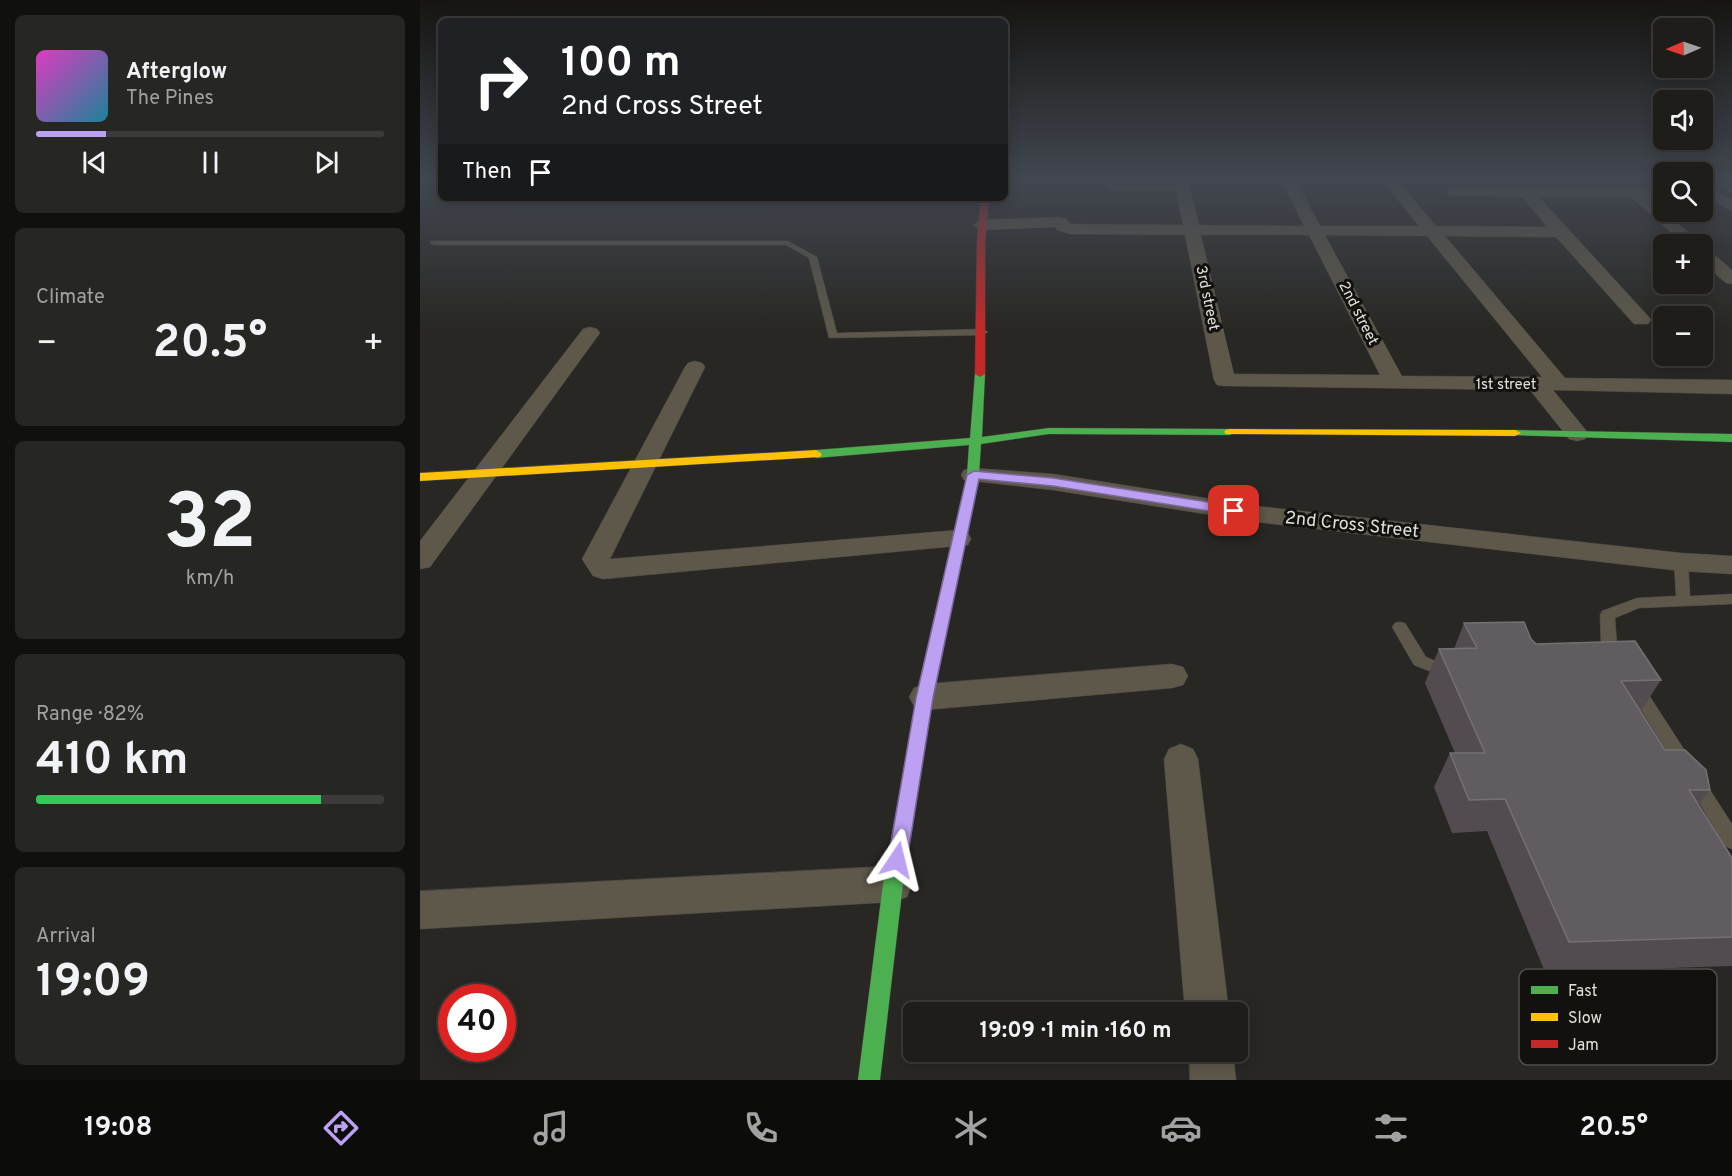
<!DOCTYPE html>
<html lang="en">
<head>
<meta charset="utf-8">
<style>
  :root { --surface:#1e1d1a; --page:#262623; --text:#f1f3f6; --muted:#a1a2a2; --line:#3c3b39; --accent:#bca0f2 }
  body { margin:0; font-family:Overpass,sans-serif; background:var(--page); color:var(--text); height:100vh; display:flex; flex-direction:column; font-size:22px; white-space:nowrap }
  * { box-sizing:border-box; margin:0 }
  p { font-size:20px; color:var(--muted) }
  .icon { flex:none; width:33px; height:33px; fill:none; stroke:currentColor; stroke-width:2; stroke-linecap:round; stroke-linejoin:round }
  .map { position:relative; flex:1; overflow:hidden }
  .drawer { display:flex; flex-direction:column; gap:15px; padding:15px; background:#10100e; width:420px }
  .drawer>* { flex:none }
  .guide { position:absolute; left:18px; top:18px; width:570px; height:183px; border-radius:9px; box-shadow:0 3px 15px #0003,0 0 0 2px var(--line); background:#202124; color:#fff; overflow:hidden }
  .needle { width:39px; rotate:268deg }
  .fabs { position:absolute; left:1233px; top:18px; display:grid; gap:12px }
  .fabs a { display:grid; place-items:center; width:60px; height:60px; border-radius:9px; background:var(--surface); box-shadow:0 3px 15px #0003,0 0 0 2px var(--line); font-size:30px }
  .speed { position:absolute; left:18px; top:984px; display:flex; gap:12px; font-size:30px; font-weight:700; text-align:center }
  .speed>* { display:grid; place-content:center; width:78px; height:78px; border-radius:50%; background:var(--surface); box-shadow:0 3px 15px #0003,0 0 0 2px var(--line); line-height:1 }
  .speed .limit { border:9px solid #d22; background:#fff; color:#111 }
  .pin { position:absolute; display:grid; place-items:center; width:51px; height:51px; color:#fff; margin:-26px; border-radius:12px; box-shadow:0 3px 9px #0006 }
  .me { position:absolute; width:66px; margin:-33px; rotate:10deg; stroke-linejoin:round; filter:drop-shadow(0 0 4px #0008) }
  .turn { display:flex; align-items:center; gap:21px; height:126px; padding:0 24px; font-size:27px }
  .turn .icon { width:78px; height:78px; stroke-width:2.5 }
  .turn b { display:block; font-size:42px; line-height:51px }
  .then { display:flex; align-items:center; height:57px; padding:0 24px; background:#0003; gap:12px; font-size:22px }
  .big { font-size:45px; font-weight:700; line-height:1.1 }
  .drawer .widget { flex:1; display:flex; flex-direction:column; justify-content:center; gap:9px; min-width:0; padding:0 21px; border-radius:9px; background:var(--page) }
  .drawer .dial { align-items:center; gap:0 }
  .dial b { font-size:78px; line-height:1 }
  .song { display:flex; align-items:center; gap:18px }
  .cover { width:72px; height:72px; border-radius:9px; background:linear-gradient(135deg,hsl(310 70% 55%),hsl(190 70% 35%)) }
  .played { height:6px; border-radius:3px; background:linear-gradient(90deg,var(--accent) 20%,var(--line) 20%) }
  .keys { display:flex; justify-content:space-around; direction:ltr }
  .heat { display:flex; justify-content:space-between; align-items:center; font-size:33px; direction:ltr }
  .charge { height:9px; border-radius:4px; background:linear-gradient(90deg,#34c759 82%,var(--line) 0) }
  .trip { position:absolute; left:483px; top:1002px; width:345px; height:60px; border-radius:9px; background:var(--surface); box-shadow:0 3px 15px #0003,0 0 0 2px var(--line); font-weight:700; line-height:60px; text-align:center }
  .tab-bar { display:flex; height:96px; justify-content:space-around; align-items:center; background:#0c0c0a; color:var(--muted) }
  .tab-bar .icon { width:42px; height:42px }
  .tab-bar .selected { color:var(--accent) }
  .tab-bar b { font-size:27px; color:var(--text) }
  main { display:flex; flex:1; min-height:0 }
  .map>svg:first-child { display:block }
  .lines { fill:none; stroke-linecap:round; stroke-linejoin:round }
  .lane-casing { stroke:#454441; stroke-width:1 }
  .street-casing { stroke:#454441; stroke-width:1 }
  .fast-casing { stroke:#454441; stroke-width:1 }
  .slow-casing { stroke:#454441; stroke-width:1 }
  .jam-casing { stroke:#454441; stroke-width:1 }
  .lane { fill:#5d584a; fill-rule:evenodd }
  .street { fill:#5d584a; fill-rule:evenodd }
  .fast { fill:#4caf50; fill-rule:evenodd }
  .slow { fill:#ffc107; fill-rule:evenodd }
  .jam { fill:#c62828; fill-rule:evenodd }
  .wall { fill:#524c51 }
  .building { fill:#615c60; stroke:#757073; stroke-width:1.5 }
  .route { fill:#bca0f2; stroke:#7a689d; stroke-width:1.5 }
  .labels { text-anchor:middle; stroke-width:6; stroke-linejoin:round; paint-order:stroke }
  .far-street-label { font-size:15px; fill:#e0dfda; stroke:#12110e }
  .street-label { font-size:18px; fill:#e0dfda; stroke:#12110e }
  .key { fill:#12110e; stroke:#504f4b; stroke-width:1.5 }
  .key-label { font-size:16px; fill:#e0dfda }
</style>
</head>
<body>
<main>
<section class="drawer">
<div class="widget">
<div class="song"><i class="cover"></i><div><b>Afterglow</b><p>The Pines</p></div></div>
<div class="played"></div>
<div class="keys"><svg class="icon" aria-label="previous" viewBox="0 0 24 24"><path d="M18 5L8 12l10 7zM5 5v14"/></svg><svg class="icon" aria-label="pause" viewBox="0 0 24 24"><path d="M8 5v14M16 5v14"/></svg><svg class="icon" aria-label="next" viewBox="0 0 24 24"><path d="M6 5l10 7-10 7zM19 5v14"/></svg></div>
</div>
<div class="widget"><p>Climate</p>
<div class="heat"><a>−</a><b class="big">20.5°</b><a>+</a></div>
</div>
<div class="widget dial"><b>32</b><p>km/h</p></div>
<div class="widget"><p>Range · 82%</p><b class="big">410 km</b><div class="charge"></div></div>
<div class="widget"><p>Arrival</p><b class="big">19:09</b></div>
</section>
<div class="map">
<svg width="1312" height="1080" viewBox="0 0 1312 1080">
  <rect width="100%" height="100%" fill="#282723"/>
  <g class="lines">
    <defs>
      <g id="lane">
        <polygon points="1292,180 1301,180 1312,188 1312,193"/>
        <polygon points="11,241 368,241 397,257 417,333 563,329 568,332 563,335 409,338 389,258 366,245 14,245 10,243"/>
        <polygon points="1261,557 1268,562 1270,596 1312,594 1312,604 1219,608 1195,618 1197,646 1203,656 1200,660 1195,662 1190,660 1181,646 1180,615 1182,611 1217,598 1256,596 1254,562"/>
        <polygon points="980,622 985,623 1006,657 1030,667 1032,671 1030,675 1024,677 994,665 972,627 975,623"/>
        <polygon points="1217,684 1223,686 1271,760 1274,765 1271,770 1265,772 1259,770 1211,694 1209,690 1211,686"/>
        <polygon points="1275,773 1281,776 1312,824 1312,849 1305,846 1266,781 1269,776"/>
      </g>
      <g id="street">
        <path d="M 754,180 L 768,180 L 779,225 L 884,226 L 861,180 L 875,180 L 900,226 L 999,226 L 962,180 L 977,180 L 1016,226 L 1127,227 L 1103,197 L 1028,195 L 1026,192 L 1033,188 L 1244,189 L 1244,197 L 1229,197 L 1281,244 L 1264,244 L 1211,197 L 1119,197 L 1228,316 L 1231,320 L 1228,324 L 1214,324 L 1136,237 L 1025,236 L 1145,378 L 1312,380 L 1312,394 L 1133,390 L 1169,434 L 1165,439 L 1157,441 L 1149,439 L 1110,390 L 805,386 L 797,385 L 794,380 L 765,235 L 650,234 L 637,230 L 635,227 L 561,230 L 553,225 L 561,220 L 640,217 L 646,219 L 651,224 L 763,225 L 756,191 L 695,191 L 688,187 L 695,183 L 754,183 ZM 781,235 L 889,235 L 960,375 L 814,374 ZM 905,235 L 1007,236 L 1122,377 L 982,376 Z"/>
        <polygon points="1282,185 1312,200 1312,211 1282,195"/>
        <polygon points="1282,248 1288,249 1312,270 1312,284 1306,283 1282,262"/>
        <polygon points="170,327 177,329 180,333 177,337 10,567 0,569 0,541 163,329"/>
        <polygon points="275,361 282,363 285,367 190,559 538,530 548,533 551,539 548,545 183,579 173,576 162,559 265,367 268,363"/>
        <polygon points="553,468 633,474 836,506 1261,553 1312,556 1312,574 1261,571 836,522 633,490 544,480 541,475 544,470"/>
        <polygon points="752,664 763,667 768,676 763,685 752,688 505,710 494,706 489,697 494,688 505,684"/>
        <polygon points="761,744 773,749 778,759 809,1012 765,1012 744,759 749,749"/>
        <polygon points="473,866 487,871 492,884 487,897 473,902 0,929 0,891"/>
        <polygon points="769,1052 813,1052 816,1080 770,1080"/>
      </g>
      <g id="fast">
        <polygon points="560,371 565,374 562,437 629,428 810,429 816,432 810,435 629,434 561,444 559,475 513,697 483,884 460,1080 438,1080 463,884 497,697 547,475 549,445 396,458 390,454 396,450 550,438 555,374"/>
        <polygon points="1095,430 1312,434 1312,442 1091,435 1089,433 1091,431"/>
      </g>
      <g id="slow">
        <polygon points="810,429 1095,430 1101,433 1095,436 806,434 804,432 806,430"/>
        <polygon points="396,450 402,454 400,457 0,481 0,473"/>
      </g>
      <polygon id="jam" points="561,198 569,198 565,242 565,374 560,377 555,374 557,242"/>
    </defs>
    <use href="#lane" class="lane-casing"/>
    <use href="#street" class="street-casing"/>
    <use href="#fast" class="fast-casing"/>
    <use href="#slow" class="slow-casing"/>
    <use href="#jam" class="jam-casing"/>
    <use href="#lane" class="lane"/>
    <use href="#street" class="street"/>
    <use href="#fast" class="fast"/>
    <use href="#slow" class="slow"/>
    <use href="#jam" class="jam"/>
  </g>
  <polygon class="wall" points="1044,623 1111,639 1116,644 1241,680 1220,712 1245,750 1290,790 1278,805 1312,858 1312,966 1125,972 1067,831 1032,833 1014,787 1030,753 1035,753 1005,683 1019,649 1034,649"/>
  <polygon class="building" points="1104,622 1111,639 1116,644 1215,641 1241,680 1201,681 1245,750 1265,750 1286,770 1290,790 1269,790 1312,858 1312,937 1149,942 1085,799 1049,800 1030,753 1065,753 1019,649 1057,648 1044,623"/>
  <linearGradient id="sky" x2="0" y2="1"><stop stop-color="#161513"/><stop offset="0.54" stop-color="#424750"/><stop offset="1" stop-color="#424750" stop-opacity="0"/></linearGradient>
  <rect width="1312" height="332" fill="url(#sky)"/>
  <polygon class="route" points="554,471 633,478 814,506 820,511 814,515 633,486 559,479 513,698 487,860 484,867 477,869 470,867 468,860 496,698 547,475"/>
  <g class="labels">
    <g class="far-street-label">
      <text transform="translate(788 298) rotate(78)" y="5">3rd street</text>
      <text transform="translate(939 313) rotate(63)" y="5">2nd street</text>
      <text x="1086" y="389">1st street</text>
    </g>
    <g class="street-label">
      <text transform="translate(932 524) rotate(6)" y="6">2nd Cross Street</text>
    </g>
  </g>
  <rect x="1099" y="969" width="198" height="96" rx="9" class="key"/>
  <rect x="1111" y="986" width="27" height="8" fill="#4caf50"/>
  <rect x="1111" y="1013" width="27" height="8" fill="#ffc107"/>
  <rect x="1111" y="1040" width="27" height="8" fill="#c62828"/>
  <g class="key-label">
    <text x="1148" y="996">Fast</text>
    <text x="1148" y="1023">Slow</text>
    <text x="1148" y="1050">Jam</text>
  </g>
</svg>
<div class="fabs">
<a><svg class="needle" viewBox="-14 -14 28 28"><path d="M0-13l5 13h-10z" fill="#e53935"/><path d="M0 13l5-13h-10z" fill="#a1a2a2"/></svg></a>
<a><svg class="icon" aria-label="sound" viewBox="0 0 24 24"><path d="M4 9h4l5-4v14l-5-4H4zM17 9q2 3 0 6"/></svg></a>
<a><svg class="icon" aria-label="search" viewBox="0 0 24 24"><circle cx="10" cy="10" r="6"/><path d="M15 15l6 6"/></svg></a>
<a>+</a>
<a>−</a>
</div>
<div class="speed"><div class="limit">40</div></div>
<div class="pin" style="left:814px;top:511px;background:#d93025"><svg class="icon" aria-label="arrive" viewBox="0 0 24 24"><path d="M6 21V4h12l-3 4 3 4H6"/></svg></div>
<svg class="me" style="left:477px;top:860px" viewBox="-20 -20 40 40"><path d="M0-17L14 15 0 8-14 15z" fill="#bca0f2" stroke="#fff" stroke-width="4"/></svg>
<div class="trip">19:09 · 1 min · 160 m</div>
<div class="guide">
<div class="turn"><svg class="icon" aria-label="right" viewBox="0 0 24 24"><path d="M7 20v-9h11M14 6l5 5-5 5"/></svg><div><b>100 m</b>2nd Cross Street</div></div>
<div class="then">Then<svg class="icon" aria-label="arrive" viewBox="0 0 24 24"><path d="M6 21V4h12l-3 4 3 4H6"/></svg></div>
</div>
</div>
</main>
<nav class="tab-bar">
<b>19:08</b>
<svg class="icon selected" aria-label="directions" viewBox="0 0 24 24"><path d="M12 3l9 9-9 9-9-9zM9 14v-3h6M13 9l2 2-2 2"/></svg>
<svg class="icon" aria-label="music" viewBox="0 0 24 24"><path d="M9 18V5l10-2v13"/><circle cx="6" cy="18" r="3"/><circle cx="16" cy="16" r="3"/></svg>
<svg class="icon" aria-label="phone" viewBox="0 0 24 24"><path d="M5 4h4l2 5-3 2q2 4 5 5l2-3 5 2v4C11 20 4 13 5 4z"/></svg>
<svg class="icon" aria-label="climate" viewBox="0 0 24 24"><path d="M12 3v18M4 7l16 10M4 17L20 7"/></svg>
<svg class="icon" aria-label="car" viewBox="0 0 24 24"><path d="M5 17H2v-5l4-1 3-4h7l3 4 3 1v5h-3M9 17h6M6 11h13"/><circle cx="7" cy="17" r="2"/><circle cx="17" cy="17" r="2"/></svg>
<svg class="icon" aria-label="filters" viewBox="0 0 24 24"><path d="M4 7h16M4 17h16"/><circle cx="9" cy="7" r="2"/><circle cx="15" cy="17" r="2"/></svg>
<b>20.5°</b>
</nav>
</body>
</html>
